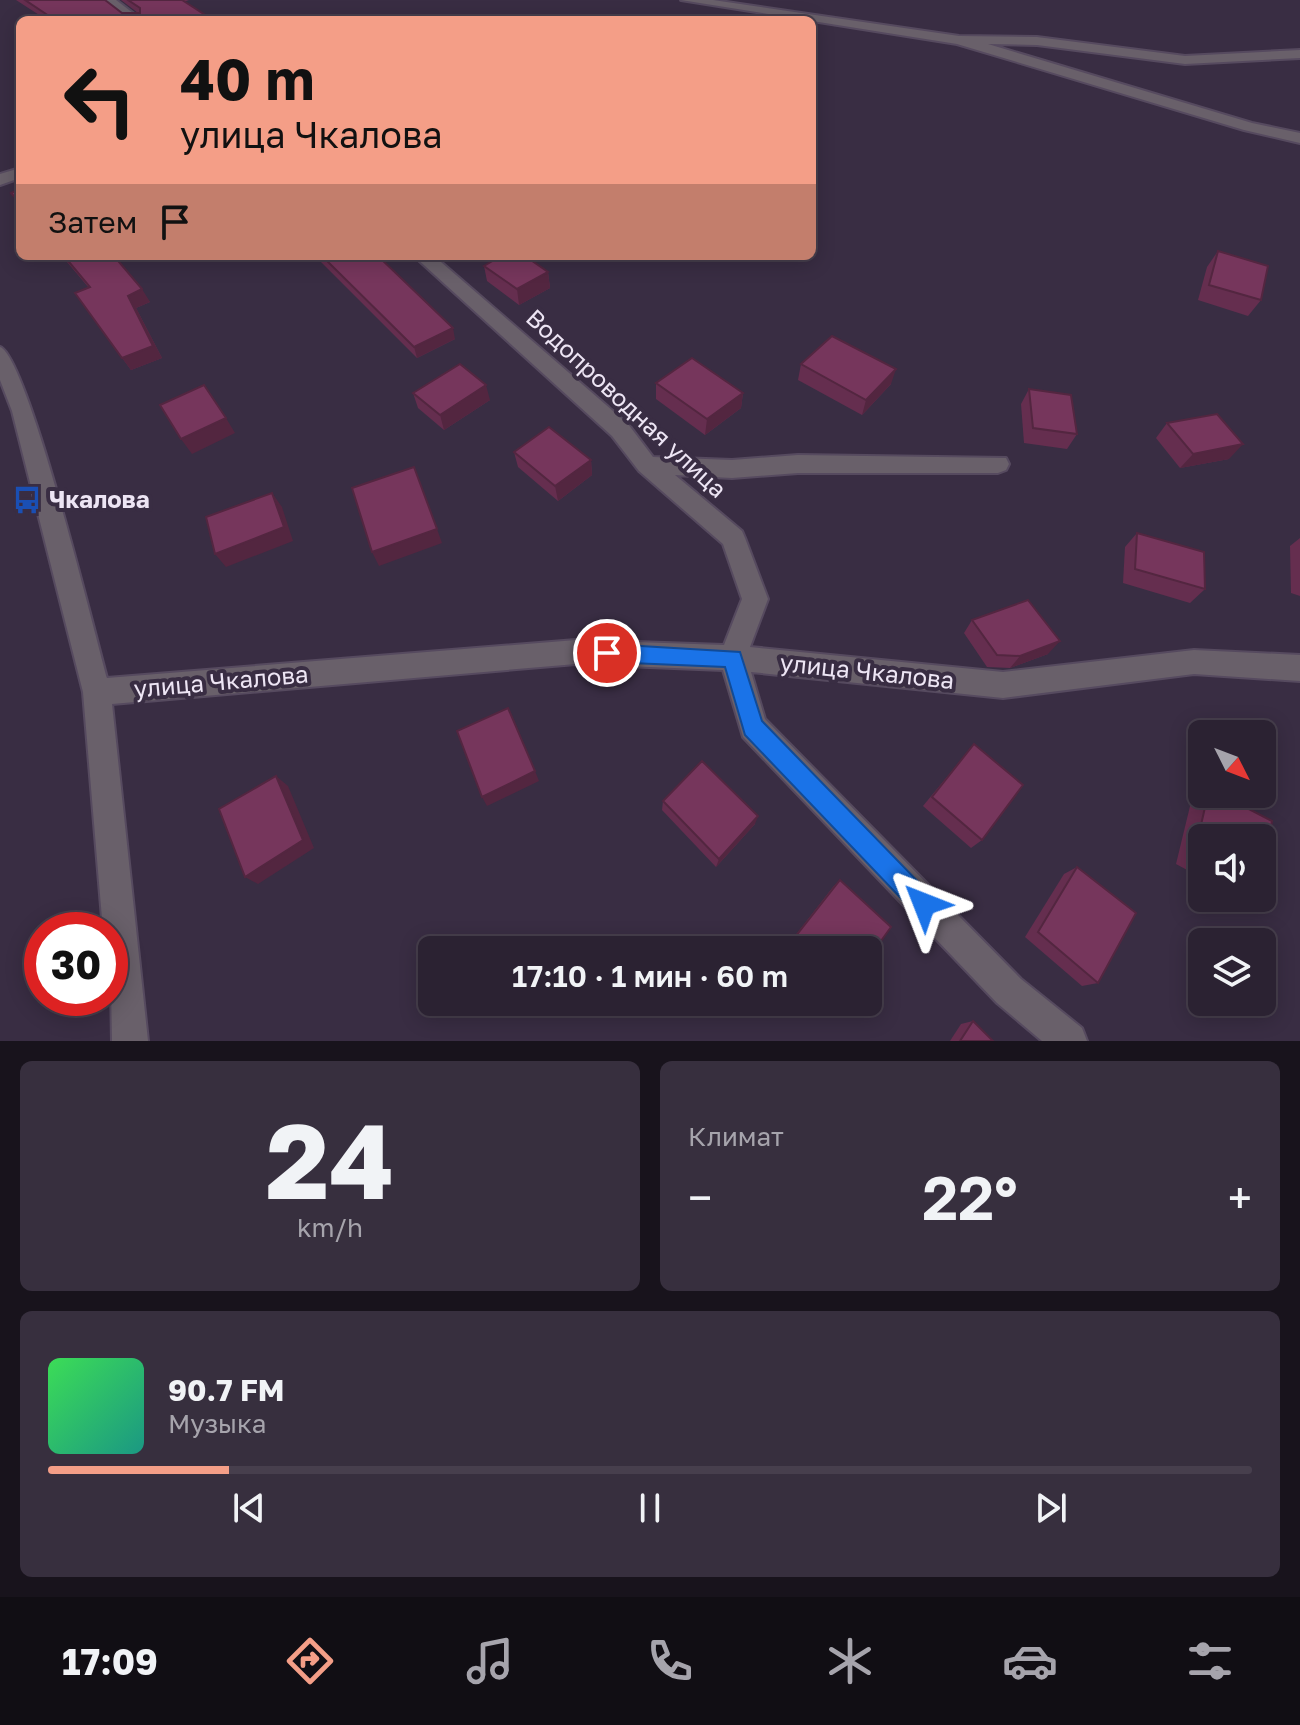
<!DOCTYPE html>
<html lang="ru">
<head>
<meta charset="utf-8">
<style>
  :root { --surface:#2b2232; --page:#372f3e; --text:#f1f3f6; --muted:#a6a4ac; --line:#473f4d; --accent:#f49e87 }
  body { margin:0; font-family:"Golos Text",sans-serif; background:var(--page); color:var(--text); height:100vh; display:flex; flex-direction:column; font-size:30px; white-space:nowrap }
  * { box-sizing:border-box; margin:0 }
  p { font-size:26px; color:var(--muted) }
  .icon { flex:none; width:44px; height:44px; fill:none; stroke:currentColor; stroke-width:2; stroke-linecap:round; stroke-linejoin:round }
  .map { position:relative; height:1041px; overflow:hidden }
  .sheet { display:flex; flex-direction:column; gap:20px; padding:20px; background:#18131c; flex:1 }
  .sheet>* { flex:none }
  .top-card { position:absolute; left:16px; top:16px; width:800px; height:244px; border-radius:12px; box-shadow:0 4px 20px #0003,0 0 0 2px var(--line); background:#f49e87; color:#111; overflow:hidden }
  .needle { width:52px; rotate:132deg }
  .fabs { position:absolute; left:1188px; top:720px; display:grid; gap:16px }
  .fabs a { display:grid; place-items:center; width:88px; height:88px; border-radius:12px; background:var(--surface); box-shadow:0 4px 20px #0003,0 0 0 2px var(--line); font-size:40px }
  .speed { position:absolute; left:24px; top:912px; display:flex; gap:16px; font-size:40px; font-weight:700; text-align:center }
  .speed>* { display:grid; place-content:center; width:104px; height:104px; border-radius:50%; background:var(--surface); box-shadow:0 4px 20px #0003,0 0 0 2px var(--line); line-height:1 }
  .speed .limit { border:12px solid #d22; background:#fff; color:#111 }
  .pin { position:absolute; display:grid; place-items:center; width:68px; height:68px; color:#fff; margin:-34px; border:4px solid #fff; border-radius:50%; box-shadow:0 2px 8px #0007 }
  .me { position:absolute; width:88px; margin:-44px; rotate:315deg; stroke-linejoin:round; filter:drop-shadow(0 0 6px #0008) }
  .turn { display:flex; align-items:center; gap:28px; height:168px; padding:0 32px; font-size:36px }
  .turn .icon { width:104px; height:104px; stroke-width:2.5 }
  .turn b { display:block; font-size:56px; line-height:68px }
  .then { display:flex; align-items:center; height:76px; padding:0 32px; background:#0003; gap:16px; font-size:30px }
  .big { font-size:60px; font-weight:600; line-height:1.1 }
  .sheet .tile { flex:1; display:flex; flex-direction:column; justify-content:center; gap:12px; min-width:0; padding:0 28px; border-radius:12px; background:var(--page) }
  .sheet .dial { align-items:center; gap:0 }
  .dial b { font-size:104px; line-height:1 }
  .song { display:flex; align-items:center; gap:24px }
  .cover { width:96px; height:96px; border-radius:12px; background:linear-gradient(135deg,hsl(130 70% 55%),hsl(170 70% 35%)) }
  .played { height:8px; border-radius:4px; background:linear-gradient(90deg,var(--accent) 15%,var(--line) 15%) }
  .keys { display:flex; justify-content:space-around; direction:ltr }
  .heat { display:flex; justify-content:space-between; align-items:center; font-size:44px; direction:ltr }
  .sheet .tiles { flex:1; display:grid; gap:20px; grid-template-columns:1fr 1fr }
  .tile:last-child { grid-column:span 2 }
  .trip { position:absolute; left:418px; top:936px; width:464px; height:80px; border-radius:12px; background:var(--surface); box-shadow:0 4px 20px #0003,0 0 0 2px var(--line); font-weight:600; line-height:80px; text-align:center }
  .tabs { display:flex; height:128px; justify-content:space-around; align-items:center; background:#110e14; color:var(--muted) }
  .tabs .icon { width:56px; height:56px }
  .tabs .active { color:var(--accent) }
  .tabs b { font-size:36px; color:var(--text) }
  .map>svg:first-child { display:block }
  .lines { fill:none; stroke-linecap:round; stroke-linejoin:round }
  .minor-casing { stroke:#564a5f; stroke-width:4 }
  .minor { fill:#69606a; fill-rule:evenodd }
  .wall { fill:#652e4f }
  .shaded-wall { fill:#532640 }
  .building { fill:#76365c; stroke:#532640; stroke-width:2 }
  .route { fill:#1a73e8; stroke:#114b97; stroke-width:2 }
  .labels { text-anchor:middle; stroke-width:8; stroke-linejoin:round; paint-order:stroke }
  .street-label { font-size:24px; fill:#ede5f4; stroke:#392d43 }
  .poi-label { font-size:24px; font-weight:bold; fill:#ede5f4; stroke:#392d43; text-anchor:start }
</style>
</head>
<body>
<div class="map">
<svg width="1300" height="1041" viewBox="0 0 1300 1041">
  <rect width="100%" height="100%" fill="#392d43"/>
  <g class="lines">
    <defs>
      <g id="minor">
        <polygon points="102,0 116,0 142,20 128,20"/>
        <polygon points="681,0 713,0 959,36 1037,37 1185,56 1300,50 1300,58 1185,64 1037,45 988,44 1252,123 1300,133 1300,143 1244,130 957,44"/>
        <polygon points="20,168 20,178 0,185 0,174"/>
        <path d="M 414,256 L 434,256 L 628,424 L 653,457 L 732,460 L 798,455 L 1006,458 L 1009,464 L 1006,470 L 998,473 L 798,473 L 732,478 L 675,475 L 742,531 L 745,538 L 768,599 L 750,647 L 1003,672 L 1194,650 L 1300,655 L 1300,681 L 1194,674 L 1003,698 L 751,672 L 765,719 L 1021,979 L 1082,1028 L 1087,1041 L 1042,1041 L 997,1003 L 743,737 L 723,670 L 576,664 L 112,704 L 148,1041 L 112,1041 L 110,930 L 103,930 L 83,692 L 12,411 L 0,380 L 0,347 C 27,355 95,635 107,678 L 576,640 L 724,645 L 742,599 L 723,544 L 639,471 L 612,436 Z"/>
      </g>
    </defs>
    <use href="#minor" class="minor-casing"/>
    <use href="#minor" class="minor"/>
  </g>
  <g class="wall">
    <polygon points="16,0 105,0 122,13 138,13 121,0 189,0 184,2 213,20 47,20"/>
    <polygon points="1218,251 1261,300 1248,316 1198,300 1207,267"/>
    <polygon points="62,256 114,256 150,302 136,308 162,358 131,370 75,293 89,288"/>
    <polygon points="315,256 378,256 455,339 417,358"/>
    <polygon points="484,266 548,272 550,288 519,305 487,281"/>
    <polygon points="801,364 891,384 862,415 798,380"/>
    <polygon points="656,383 743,393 741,408 705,435 656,399"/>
    <polygon points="1029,389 1077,434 1067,449 1024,443 1021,404"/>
    <polygon points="413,393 490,400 444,430 418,408"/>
    <polygon points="1167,423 1229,459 1180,468 1156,438"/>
    <polygon points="514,452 591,460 592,475 558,501 518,467"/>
    <polygon points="1137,533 1205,589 1190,603 1123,583 1125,547"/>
    <polygon points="1300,538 1300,596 1291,593 1290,546"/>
    <polygon points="972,620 1048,654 1010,668 987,667 964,633"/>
    <polygon points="974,744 982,840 971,848 923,806"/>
    <polygon points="1202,793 1202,794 1220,794 1202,838 1202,878 1176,864 1192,798"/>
    <polygon points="663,801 755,824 716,867 662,810"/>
    <polygon points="1077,867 1098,983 1082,986 1025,937 1064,874"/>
    <polygon points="840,880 868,950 784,950 833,887"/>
    <polygon points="973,1021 993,1041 950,1041 961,1024"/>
  </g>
  <g class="shaded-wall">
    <polygon points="69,16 71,20 55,20"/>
    <polygon points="548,272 550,288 519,305 517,289"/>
    <polygon points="142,289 150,302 136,308 162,358 131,370 122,358 128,296"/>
    <polygon points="453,328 455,339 417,358 414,347"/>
    <polygon points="896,369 891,384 862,415 866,400"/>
    <polygon points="486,385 490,400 444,430 440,415"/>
    <polygon points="743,393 741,408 705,435 707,419"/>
    <polygon points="226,418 235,433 192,454 181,439"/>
    <polygon points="1243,444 1229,459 1180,468 1193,454"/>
    <polygon points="591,460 592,475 558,501 555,486"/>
    <polygon points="272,493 282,507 293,541 226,567 215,554"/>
    <polygon points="437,529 442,543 379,566 372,552"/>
    <polygon points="1060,641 1048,654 1010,668 1020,656"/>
    <polygon points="535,771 539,781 487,806 482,797"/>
    <polygon points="276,776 288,786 314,848 258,884 245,877"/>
    <polygon points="758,816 755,824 716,867 719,859"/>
  </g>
  <g class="building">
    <polygon points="25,0 105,0 122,13 140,13 140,8 128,0 182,0 213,20 70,20 69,16 55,20"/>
    <polygon points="20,189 20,203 11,193"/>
    <polygon points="1218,251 1268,266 1261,300 1209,285"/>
    <polygon points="64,256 114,256 142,289 128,296 153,346 122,358 75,293 90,287"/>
    <polygon points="322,256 378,256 453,328 414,347"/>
    <polygon points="501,256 525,256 548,272 517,289 484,266"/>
    <polygon points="832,336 896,369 866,400 801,364"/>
    <polygon points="692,358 743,393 707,419 656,383"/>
    <polygon points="460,364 486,385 440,415 413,393"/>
    <polygon points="204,385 226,418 181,439 160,405"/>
    <polygon points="1029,389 1071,395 1077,434 1033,428"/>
    <polygon points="1217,414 1243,444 1193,454 1167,423"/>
    <polygon points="549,427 591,460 555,486 514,452"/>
    <polygon points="414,467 437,529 372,552 352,488"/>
    <polygon points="272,493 284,527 215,554 206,517"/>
    <polygon points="1137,533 1204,552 1205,589 1135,569"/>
    <polygon points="1028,600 1060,641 1020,656 997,655 972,620"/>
    <polygon points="508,708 535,771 482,797 457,731"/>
    <polygon points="974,744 1023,785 982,840 932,797"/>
    <polygon points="702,761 758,816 719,859 663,801"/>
    <polygon points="276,776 303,840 245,877 219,809"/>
    <polygon points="1208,794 1220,794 1272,821 1262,878 1262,838 1202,838 1202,861 1194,856"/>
    <polygon points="1077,867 1136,913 1098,983 1038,932"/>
    <polygon points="840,880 891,927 868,959 868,950 793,950 788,946"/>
    <polygon points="973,1021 993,1041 960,1041"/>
  </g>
  <polygon class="route" points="607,644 740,652 762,721 932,896 936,904 932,913 924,917 915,913 745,735 725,667 607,662 600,660 597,653 600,646"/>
  <defs>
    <symbol id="bus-bare" viewBox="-9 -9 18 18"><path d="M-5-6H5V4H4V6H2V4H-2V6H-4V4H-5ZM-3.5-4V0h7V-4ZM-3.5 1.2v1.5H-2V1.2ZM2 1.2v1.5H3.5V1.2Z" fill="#1a4fb4" stroke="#392d43" stroke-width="2.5" paint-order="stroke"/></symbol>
  </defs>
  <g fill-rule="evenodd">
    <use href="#bus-bare" x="7" y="480" width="40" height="40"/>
  </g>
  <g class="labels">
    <g class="street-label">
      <text transform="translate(626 404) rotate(43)" y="8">Водопроводная улица</text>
      <text transform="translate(867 672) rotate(6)" y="8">улица Чкалова</text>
      <text transform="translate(221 682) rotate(-5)" y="8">улица Чкалова</text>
    </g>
    <g class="poi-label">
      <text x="49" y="508">Чкалова</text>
    </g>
  </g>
</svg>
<div class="fabs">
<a><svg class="needle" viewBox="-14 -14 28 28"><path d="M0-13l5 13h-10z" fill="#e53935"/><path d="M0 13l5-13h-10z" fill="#a6a4ac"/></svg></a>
<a><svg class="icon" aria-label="sound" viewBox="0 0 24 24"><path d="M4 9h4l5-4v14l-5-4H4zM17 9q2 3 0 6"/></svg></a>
<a><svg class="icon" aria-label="layers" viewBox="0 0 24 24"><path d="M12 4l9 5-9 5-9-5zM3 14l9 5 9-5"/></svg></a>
</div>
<div class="speed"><div class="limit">30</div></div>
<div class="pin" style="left:607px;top:653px;background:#d93025"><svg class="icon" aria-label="arrive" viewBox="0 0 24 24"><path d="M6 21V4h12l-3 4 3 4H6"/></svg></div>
<svg class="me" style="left:924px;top:904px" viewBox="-20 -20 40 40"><path d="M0-17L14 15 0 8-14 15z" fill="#1a73e8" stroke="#fff" stroke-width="4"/></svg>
<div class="trip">17:10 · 1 мин · 60 m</div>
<div class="top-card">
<div class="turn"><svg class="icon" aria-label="left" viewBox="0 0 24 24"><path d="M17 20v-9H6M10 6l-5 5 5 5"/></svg><div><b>40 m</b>улица Чкалова</div></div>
<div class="then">Затем<svg class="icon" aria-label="arrive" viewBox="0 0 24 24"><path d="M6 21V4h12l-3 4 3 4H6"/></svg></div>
</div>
</div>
<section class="sheet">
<div class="tiles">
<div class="tile dial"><b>24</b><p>km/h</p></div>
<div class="tile"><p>Климат</p>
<div class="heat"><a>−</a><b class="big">22°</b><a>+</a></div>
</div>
<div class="tile">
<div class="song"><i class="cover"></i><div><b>90.7 FM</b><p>Музыка</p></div></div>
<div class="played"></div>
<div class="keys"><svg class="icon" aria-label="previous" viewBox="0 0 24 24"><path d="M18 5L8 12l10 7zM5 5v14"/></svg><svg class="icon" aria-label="pause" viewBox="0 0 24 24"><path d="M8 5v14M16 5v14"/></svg><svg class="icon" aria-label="next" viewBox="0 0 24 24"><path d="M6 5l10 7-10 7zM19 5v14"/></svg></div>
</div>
</div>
</section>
<nav class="tabs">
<b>17:09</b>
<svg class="icon active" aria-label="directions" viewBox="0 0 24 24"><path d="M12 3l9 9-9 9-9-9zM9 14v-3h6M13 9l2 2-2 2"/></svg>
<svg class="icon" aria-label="music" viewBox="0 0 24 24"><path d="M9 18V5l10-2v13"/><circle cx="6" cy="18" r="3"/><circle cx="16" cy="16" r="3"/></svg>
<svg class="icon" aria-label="phone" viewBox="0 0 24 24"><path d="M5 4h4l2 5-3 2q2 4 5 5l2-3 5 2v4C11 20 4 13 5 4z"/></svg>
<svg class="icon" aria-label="climate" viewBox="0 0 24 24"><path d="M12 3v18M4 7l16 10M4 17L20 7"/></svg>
<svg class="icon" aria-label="car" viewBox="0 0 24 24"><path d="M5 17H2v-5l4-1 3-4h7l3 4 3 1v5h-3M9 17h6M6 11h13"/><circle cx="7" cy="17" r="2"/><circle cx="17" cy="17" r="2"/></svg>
<svg class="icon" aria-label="filters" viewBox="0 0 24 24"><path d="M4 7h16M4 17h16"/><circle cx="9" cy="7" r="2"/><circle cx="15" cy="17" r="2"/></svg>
</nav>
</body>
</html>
